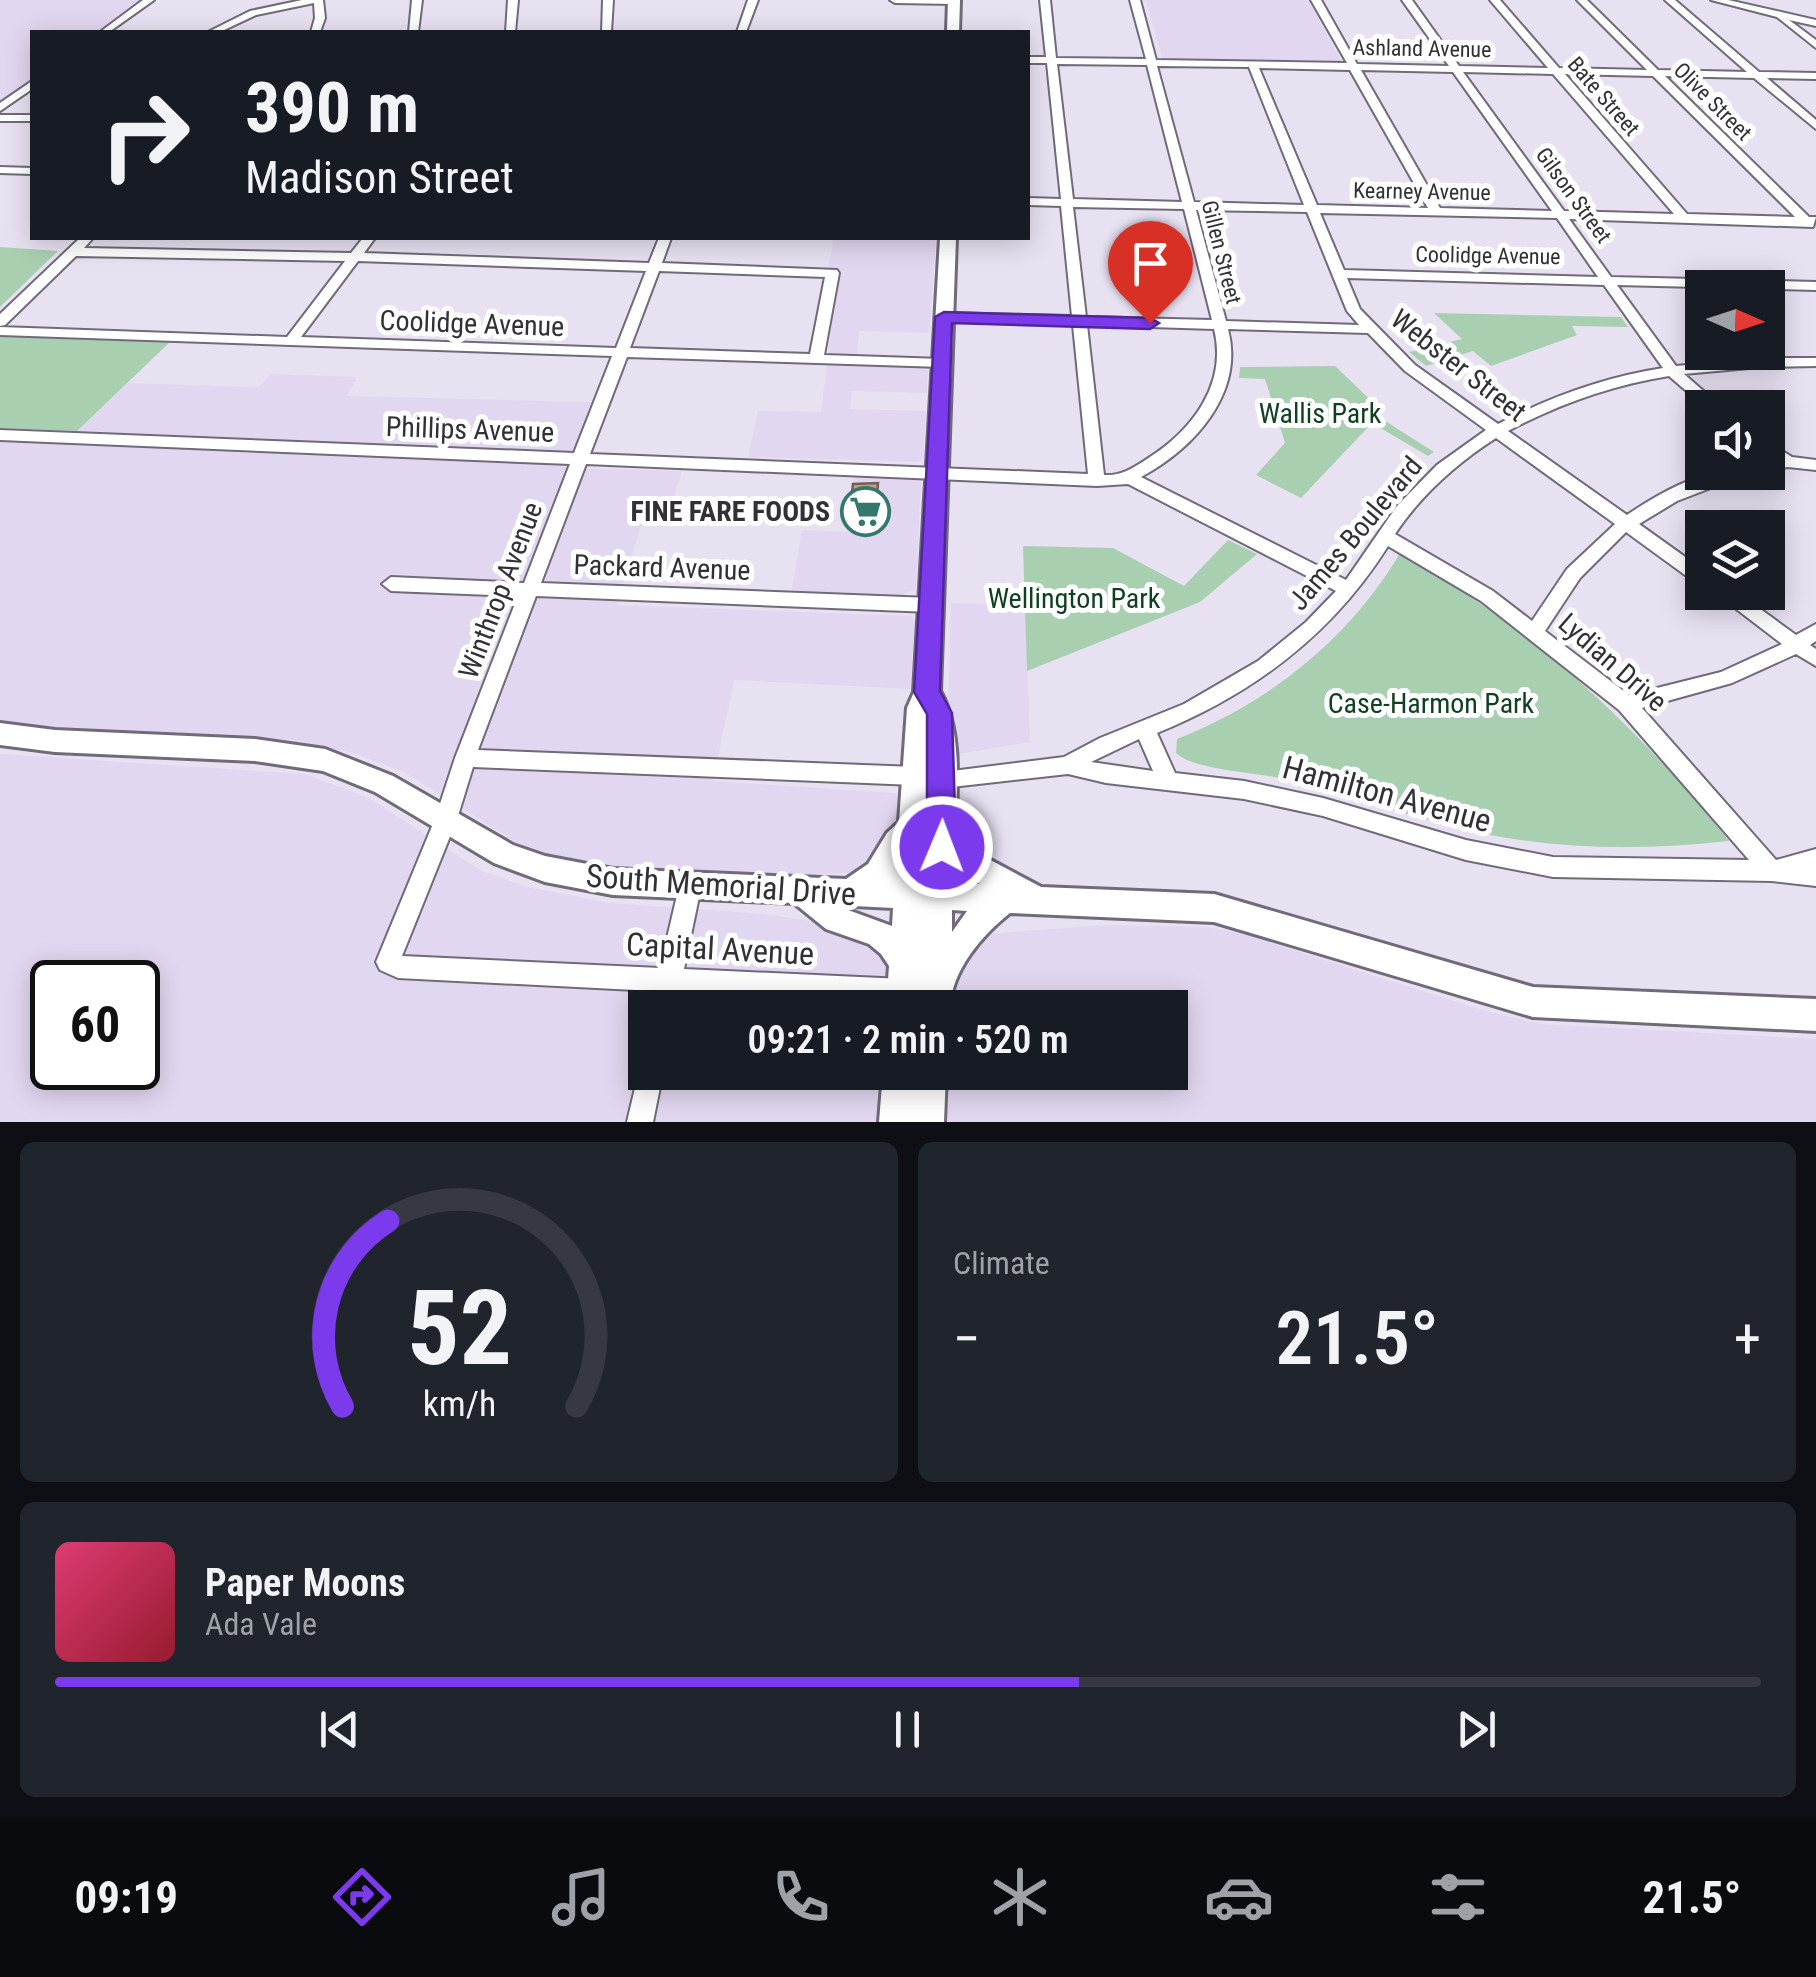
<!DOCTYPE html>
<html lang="en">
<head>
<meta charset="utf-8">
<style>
  :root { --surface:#171b24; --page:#20242c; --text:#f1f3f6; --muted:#9ea1a6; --line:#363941; --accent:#7c3aed }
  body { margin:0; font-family:"Roboto Condensed",sans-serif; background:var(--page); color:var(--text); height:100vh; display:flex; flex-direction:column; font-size:38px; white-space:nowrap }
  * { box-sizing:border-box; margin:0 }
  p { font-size:32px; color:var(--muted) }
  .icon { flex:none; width:55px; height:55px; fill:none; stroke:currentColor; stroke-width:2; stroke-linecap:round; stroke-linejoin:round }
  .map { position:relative; height:1122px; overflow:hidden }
  .sheet { display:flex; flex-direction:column; gap:20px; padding:20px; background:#0d0f14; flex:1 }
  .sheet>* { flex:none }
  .top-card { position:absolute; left:30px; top:30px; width:1000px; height:210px; border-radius:0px; box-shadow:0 5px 25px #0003; background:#171b24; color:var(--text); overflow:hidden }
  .needle { width:65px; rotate:93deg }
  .tools { position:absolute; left:1685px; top:270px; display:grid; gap:20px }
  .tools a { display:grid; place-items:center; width:100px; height:100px; border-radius:0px; background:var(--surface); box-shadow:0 5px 25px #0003; font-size:50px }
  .speed { position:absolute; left:30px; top:960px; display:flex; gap:20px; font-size:50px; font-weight:700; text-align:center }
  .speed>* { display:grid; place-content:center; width:130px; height:130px; border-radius:50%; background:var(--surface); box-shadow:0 5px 25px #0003; line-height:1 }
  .speed .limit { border:5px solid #111; border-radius:15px; background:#fff; color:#111 }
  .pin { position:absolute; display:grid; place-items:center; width:85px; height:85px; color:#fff; margin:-102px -42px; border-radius:50% 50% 50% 0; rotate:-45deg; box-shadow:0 0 10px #0007 }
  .pin .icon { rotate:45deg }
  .me { position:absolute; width:110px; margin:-55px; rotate:1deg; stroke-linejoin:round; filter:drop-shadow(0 0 8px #0008) }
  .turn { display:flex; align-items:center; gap:35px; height:210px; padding:0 50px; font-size:45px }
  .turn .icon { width:130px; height:130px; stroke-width:2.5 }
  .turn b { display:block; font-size:70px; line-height:85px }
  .big { font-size:75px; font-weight:600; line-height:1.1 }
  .sheet .card { flex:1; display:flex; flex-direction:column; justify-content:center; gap:15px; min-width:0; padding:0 35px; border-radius:15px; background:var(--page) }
  .sheet .dial { align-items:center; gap:0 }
  .dial svg { height:260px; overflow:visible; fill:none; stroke:var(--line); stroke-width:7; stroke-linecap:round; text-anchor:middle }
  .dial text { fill:var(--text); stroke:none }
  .song { display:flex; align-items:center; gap:30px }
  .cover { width:120px; height:120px; border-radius:15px; background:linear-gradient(135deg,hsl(340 70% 55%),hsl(350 70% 35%)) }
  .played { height:10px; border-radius:5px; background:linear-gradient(90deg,var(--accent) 60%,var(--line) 60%) }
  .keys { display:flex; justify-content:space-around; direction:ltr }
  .heat { display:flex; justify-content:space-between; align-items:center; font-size:55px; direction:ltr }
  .sheet .tiles { flex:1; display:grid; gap:20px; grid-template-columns:1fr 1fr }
  .card:last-child { grid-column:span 2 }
  .trip { position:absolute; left:628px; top:990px; width:560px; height:100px; border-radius:0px; background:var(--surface); box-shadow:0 5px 25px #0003; font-weight:600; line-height:100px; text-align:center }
  .dock { display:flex; height:160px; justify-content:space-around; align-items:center; background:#090b0e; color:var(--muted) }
  .dock .icon { width:70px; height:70px }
  .dock .current { color:var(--accent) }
  .dock b { font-size:45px; color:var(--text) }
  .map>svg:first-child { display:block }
  .built { fill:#e2d7f0; fill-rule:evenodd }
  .green { fill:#a9cfb1 }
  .building { fill:#cb9d81; stroke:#716259; stroke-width:2.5 }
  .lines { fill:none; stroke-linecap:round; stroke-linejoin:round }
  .minor-casing { stroke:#706a79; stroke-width:4 }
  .major-casing { stroke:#706a79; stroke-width:6 }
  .minor { fill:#fff; fill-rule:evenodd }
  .major { fill:#fff; fill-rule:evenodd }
  .route { fill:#7c3aed; stroke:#51269a; stroke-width:2.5 }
  .labels { text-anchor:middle; stroke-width:10; stroke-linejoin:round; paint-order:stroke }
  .far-street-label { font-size:22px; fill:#322f35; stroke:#fff }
  .street-label { font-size:28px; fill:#322f35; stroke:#fff }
  .park-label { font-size:28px; fill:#0e4121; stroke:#fff }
  .poi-label { font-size:28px; font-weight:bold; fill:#322f35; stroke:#fff; text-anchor:end }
  .near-street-label { font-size:32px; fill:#322f35; stroke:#fff }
</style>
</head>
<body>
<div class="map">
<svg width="1816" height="1122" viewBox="0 0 1816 1122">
  <rect width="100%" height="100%" fill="#e8e1f2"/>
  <g class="built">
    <polygon points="0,0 147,0 102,32 32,32 32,83 0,106"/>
    <polygon points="1146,0 1308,0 1341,61 1162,58"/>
    <polygon points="834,238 936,238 929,333 859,331 856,363 923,366 928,372 927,393 852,391 850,409 926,411 923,458 918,462 748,457 758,411 821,412 839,269 828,267"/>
    <polygon points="271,374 357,377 347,396 595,402 570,468 682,471 666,526 641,526 617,605 912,616 915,621 910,689 734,680 713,781 895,793 902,802 895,839 870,869 847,873 779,876 613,868 556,858 521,845 404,772 353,753 292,740 77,731 0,721 0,440 66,442 128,383 259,387"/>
    <polygon points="854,474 921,479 916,589 902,595 791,594 802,530 846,532"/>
    <polygon points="951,603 1025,605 1030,742 947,756"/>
    <path d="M 0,754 L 305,774 L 369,798 L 482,871 L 527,887 L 610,903 L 764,914 L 850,927 L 877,940 L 890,969 L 889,1007 L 645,1008 L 645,1072 L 886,1073 L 884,1122 L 0,1122 ZM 52,982 L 138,982 L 138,1068 L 52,1068 Z"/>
    <polygon points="1105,925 1206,927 1242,934 1489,1012 1542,1024 1816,1039 1816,1122 932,1122 934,1073 1170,1072 1170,1008 938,1007 973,935"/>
  </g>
  <g class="green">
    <polygon points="0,247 58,251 0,307"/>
    <polygon points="1434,313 1621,317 1628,327 1572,326 1577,335 1491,366 1473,351 1426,366 1409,352 1462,339"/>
    <polygon points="0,335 172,340 77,431 0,428"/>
    <polygon points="1335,366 1383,412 1379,417 1434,452 1428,456 1372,423 1301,498 1256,475 1285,443 1265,379 1239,378 1240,367"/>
    <polygon points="1228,540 1257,554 1200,602 1027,671 1023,546 1113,548 1184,586"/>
    <path d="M 1400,553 C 1531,627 1636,724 1729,841 C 1648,850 1565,850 1485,834 C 1418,821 1353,794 1286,779 C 1260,773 1193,770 1176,753 L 1177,739 C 1269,703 1350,638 1400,553 Z"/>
  </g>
  <polygon class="building" points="878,483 877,498 882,498 880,524 848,523 853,484"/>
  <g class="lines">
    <defs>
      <g id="minor">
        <polygon points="143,0 154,0 109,32 100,32"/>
        <polygon points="302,0 323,0 325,18 320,32 311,32 315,18 314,3 256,15 220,32 208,32 250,11"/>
        <polygon points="412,0 422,0 418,32 409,32"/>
        <polygon points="508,0 518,0 515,32 506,32"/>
        <polygon points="603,0 613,0 611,32 602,32"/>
        <polygon points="748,0 758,0 746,32 737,32"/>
        <polygon points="890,0 958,0 959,1 954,4 895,3"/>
        <path d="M 1040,0 L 1050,0 L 1056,58 L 1146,59 L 1130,0 L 1140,0 L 1156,60 L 1347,63 L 1311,0 L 1321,0 L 1357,64 L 1449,66 L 1402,0 L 1412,0 L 1459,66 L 1548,68 L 1490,0 L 1500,0 L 1559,68 L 1647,70 L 1577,0 L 1587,0 L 1658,70 L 1747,72 L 1665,0 L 1675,0 L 1759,72 L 1816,73 L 1816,79 L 1767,78 L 1816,120 L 1816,129 L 1754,78 L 1665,76 L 1809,217 L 1816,217 L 1813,227 L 1569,219 L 1611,277 L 1816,282 L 1816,290 L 1617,285 L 1676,366 L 1760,358 L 1816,358 L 1816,366 L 1760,367 L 1684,374 L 1723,408 L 1706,408 L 1669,376 C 1612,385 1559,404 1508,431 L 1627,515 C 1652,498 1688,477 1718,472 C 1726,471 1736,472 1744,472 L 1742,476 L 1677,501 L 1639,524 L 1702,569 L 1702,584 L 1696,583 L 1626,532 L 1580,578 L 1545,631 L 1629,695 L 1721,672 L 1782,644 L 1714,592 L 1737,592 L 1796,635 L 1816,624 L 1816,641 L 1810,645 L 1816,649 L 1816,666 L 1796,654 L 1732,683 L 1642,708 L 1776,860 L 1816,849 L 1816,886 L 1772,881 L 1553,877 L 1466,860 L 1323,816 L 1244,799 L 1106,783 L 1068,774 L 943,788 L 936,785 L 933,779 L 936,773 L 1064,757 L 1100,738 L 1184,704 L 1258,661 L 1306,622 L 1336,591 L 1128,484 L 1097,486 L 586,464 L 541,583 L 931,598 L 937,600 L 940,605 L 937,610 L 931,612 L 536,596 L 478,750 L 915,767 L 922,770 L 925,776 L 922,782 L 915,785 L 473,767 L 457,819 L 402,956 L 660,968 L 679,887 L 682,880 L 690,877 L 698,880 L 701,887 L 684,969 L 903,979 L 911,983 L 915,991 L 911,999 L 903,1003 L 679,992 L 675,1008 L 651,1008 L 655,991 L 398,978 L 380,970 L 376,962 L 435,819 L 455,758 L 518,596 L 391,591 L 382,584 L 391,577 L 524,583 L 570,464 L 0,440 L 0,430 L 574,453 L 612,356 L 0,335 L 0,327 L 287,337 L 345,261 L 76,256 L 5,325 L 0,326 L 0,314 L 80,238 L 93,238 L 84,248 L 351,253 L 363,238 L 375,238 L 364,253 L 649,263 L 659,238 L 671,238 L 662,263 L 837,270 L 839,273 L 824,355 L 942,359 L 949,363 L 942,367 L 627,357 L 590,454 L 1088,474 L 1073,325 L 944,321 L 937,317 L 944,313 L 1072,316 L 1061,206 L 1028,205 L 1028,198 L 1061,199 L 1047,63 L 1028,63 L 1028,57 L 1046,57 ZM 1057,64 L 1147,65 L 1182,202 L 1073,199 ZM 1157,66 L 1249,67 L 1304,205 L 1194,202 ZM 1259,68 L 1350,70 L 1428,208 L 1317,205 ZM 1361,70 L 1453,72 L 1552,211 L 1440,208 ZM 1463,72 L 1553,74 L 1674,214 L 1564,211 ZM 1565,74 L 1653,76 L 1795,217 L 1687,214 ZM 1073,207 L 1184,209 L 1212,320 L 1086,317 ZM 1196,210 L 1307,212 L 1347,311 L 1359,325 L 1226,321 ZM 1320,213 L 1557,218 L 1598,277 L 1344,270 ZM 358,261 L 646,271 L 616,348 L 301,337 ZM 659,271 L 825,277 L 810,354 L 630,348 ZM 1347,278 L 1604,285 L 1663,368 C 1605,377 1550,397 1498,424 L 1415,365 L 1360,309 ZM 1087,325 L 1214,329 C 1228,384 1192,431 1147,459 C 1133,468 1122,476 1104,475 ZM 1228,329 L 1368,333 L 1405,371 L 1486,430 L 1437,465 L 1397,506 L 1346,580 L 1141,477 C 1193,449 1245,394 1228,329 ZM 1496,438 L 1615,524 L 1567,569 L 1532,621 L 1493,591 L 1395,534 C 1421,495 1457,463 1496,438 ZM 1388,546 L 1481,601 L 1619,710 L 1749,860 L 1553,857 L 1466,840 L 1323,798 L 1244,781 L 1175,773 L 1157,733 C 1253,694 1332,635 1388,546 ZM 1139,739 L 1153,771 L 1091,762 Z"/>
        <polygon points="1711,0 1728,0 1816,20 1816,26 1789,20 1816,40 1816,48 1777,17"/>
        <polygon points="32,81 32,89 0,111 0,103"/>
        <rect x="0" y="115" width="32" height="6"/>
        <polygon points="0,167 32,168 32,174 0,173"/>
        <polygon points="1768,442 1792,457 1816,460 1816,470 1788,467 1768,470 1768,460 1773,459 1768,454"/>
        <polygon points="645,1061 645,1072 663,1072 653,1122 627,1122 641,1063"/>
      </g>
      <g id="major">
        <polygon points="948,0 960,0 959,32 947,32"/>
        <path d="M 940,238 L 956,238 L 940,691 C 964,734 956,793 955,841 L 1041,887 L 1214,894 L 1533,987 L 1816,999 L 1816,1031 L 1533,1017 L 1214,922 L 1010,913 C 982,935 951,971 950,1008 L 918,1008 L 923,909 L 918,1008 L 886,1008 L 889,966 L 881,954 L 869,944 L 826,929 L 794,903 L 613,895 L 545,882 L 494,863 L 375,792 L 323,771 L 255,761 L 55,752 L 0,745 L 0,723 L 55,730 L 255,739 L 325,749 L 393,776 L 513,845 L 545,856 L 613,869 L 846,879 L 868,864 L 887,833 L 899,822 L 907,708 L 914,692 ZM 929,774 L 925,882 L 924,882 ZM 955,871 L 980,884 L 953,883 ZM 854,906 L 893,908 L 892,926 L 848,910 L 843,907 ZM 952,910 L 967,911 L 952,932 Z"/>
        <polygon points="883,1072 946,1072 944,1122 879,1122"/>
      </g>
    </defs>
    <use href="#minor" class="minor-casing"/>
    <use href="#major" class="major-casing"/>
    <use href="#minor" class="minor"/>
    <use href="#major" class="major"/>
  </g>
  <polygon class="route" points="944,312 1150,318 1159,323 1150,329 952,323 940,691 952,713 956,847 952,856 942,859 931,856 927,847 927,714 914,692 935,317"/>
  <defs>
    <symbol id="supermarket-ring" viewBox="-11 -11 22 22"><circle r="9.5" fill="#fff" stroke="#33786d" stroke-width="1.5"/><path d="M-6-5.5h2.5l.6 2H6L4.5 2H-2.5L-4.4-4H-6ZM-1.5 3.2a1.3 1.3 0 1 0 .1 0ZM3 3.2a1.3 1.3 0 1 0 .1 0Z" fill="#33786d"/></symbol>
  </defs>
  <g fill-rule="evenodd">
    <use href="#supermarket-ring" x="838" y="484" width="55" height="55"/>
  </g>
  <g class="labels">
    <g class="far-street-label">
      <text transform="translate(1422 48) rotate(1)" y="8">Ashland Avenue</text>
      <text transform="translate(1604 96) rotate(49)" y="8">Bate Street</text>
      <text transform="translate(1713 101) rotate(45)" y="8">Olive Street</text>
      <text transform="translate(1422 191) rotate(1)" y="8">Kearney Avenue</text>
      <text transform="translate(1574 195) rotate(54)" y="8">Gilson Street</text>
      <text transform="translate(1222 252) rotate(76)" y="8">Gillen Street</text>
      <text transform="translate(1488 255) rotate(1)" y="8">Coolidge Avenue</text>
    </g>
    <g class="street-label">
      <text transform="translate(472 323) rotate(2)" y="10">Coolidge Avenue</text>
      <text transform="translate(1459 365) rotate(38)" y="10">Webster Street</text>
      <text transform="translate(470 429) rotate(2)" y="10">Phillips Avenue</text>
      <text transform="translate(1355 533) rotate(-50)" y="10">James Boulevard</text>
      <text transform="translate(662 567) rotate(2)" y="10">Packard Avenue</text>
      <text transform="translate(500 590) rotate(-69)" y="10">Winthrop Avenue</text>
      <text transform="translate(1613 662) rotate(41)" y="10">Lydian Drive</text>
    </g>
    <g class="park-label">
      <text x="1320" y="423">Wallis Park</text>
      <text x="1074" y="608">Wellington Park</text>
      <text x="1431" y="713">Case-Harmon Park</text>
    </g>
    <g class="poi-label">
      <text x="830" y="521">FINE FARE FOODS</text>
    </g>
    <g class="near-street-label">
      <text transform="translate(1387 794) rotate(15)" y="11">Hamilton Avenue</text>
      <text transform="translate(721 885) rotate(4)" y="11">South Memorial Drive</text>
      <text transform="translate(720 949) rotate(3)" y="11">Capital Avenue</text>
    </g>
  </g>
</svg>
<div class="tools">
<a><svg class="needle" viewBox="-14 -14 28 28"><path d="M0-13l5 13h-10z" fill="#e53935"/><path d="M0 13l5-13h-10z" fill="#9ea1a6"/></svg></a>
<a><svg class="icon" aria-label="sound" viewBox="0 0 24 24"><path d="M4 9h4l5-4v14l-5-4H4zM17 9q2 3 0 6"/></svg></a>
<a><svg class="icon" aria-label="layers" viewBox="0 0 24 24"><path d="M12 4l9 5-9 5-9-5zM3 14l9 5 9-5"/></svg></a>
</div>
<div class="speed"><div class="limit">60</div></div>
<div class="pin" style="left:1150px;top:323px;background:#d93025"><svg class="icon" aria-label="arrive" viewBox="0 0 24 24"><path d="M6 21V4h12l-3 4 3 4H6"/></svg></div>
<svg class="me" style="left:942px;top:847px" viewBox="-20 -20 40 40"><circle r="17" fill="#7c3aed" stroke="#fff" stroke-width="3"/><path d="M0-11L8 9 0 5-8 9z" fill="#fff"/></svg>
<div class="trip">09:21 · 2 min · 520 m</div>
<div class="top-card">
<div class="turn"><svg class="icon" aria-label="right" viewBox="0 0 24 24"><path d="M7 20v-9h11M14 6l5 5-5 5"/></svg><div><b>390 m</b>Madison Street</div></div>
</div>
</div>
<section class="sheet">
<div class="tiles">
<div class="card dial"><svg viewBox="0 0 100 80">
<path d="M14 69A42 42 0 1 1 86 69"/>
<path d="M14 69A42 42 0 0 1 28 12" stroke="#7c3aed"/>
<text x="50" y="56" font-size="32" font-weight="700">52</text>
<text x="50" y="72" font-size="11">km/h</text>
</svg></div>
<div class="card"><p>Climate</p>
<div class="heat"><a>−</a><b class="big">21.5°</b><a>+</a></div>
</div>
<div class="card">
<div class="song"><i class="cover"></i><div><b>Paper Moons</b><p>Ada Vale</p></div></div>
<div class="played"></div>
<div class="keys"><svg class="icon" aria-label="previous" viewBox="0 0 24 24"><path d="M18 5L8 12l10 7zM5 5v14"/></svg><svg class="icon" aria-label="pause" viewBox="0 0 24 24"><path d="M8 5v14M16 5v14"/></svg><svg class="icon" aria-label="next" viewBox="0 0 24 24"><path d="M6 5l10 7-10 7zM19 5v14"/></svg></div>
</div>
</div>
</section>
<nav class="dock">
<b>09:19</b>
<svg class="icon current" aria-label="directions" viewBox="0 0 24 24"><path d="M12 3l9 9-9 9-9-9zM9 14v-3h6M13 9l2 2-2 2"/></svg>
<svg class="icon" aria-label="music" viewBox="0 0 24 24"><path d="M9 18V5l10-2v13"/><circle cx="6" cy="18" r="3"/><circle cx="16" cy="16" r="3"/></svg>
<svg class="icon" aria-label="phone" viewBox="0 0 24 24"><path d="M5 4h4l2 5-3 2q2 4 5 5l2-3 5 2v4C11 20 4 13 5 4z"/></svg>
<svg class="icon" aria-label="climate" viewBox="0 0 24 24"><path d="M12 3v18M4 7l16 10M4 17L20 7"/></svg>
<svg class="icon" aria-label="car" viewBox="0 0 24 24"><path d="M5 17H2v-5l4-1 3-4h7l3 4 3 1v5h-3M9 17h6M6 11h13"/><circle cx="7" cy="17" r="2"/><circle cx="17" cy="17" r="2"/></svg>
<svg class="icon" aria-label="filters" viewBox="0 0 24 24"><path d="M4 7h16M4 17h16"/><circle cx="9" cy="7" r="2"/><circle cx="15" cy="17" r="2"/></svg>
<b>21.5°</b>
</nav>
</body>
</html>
